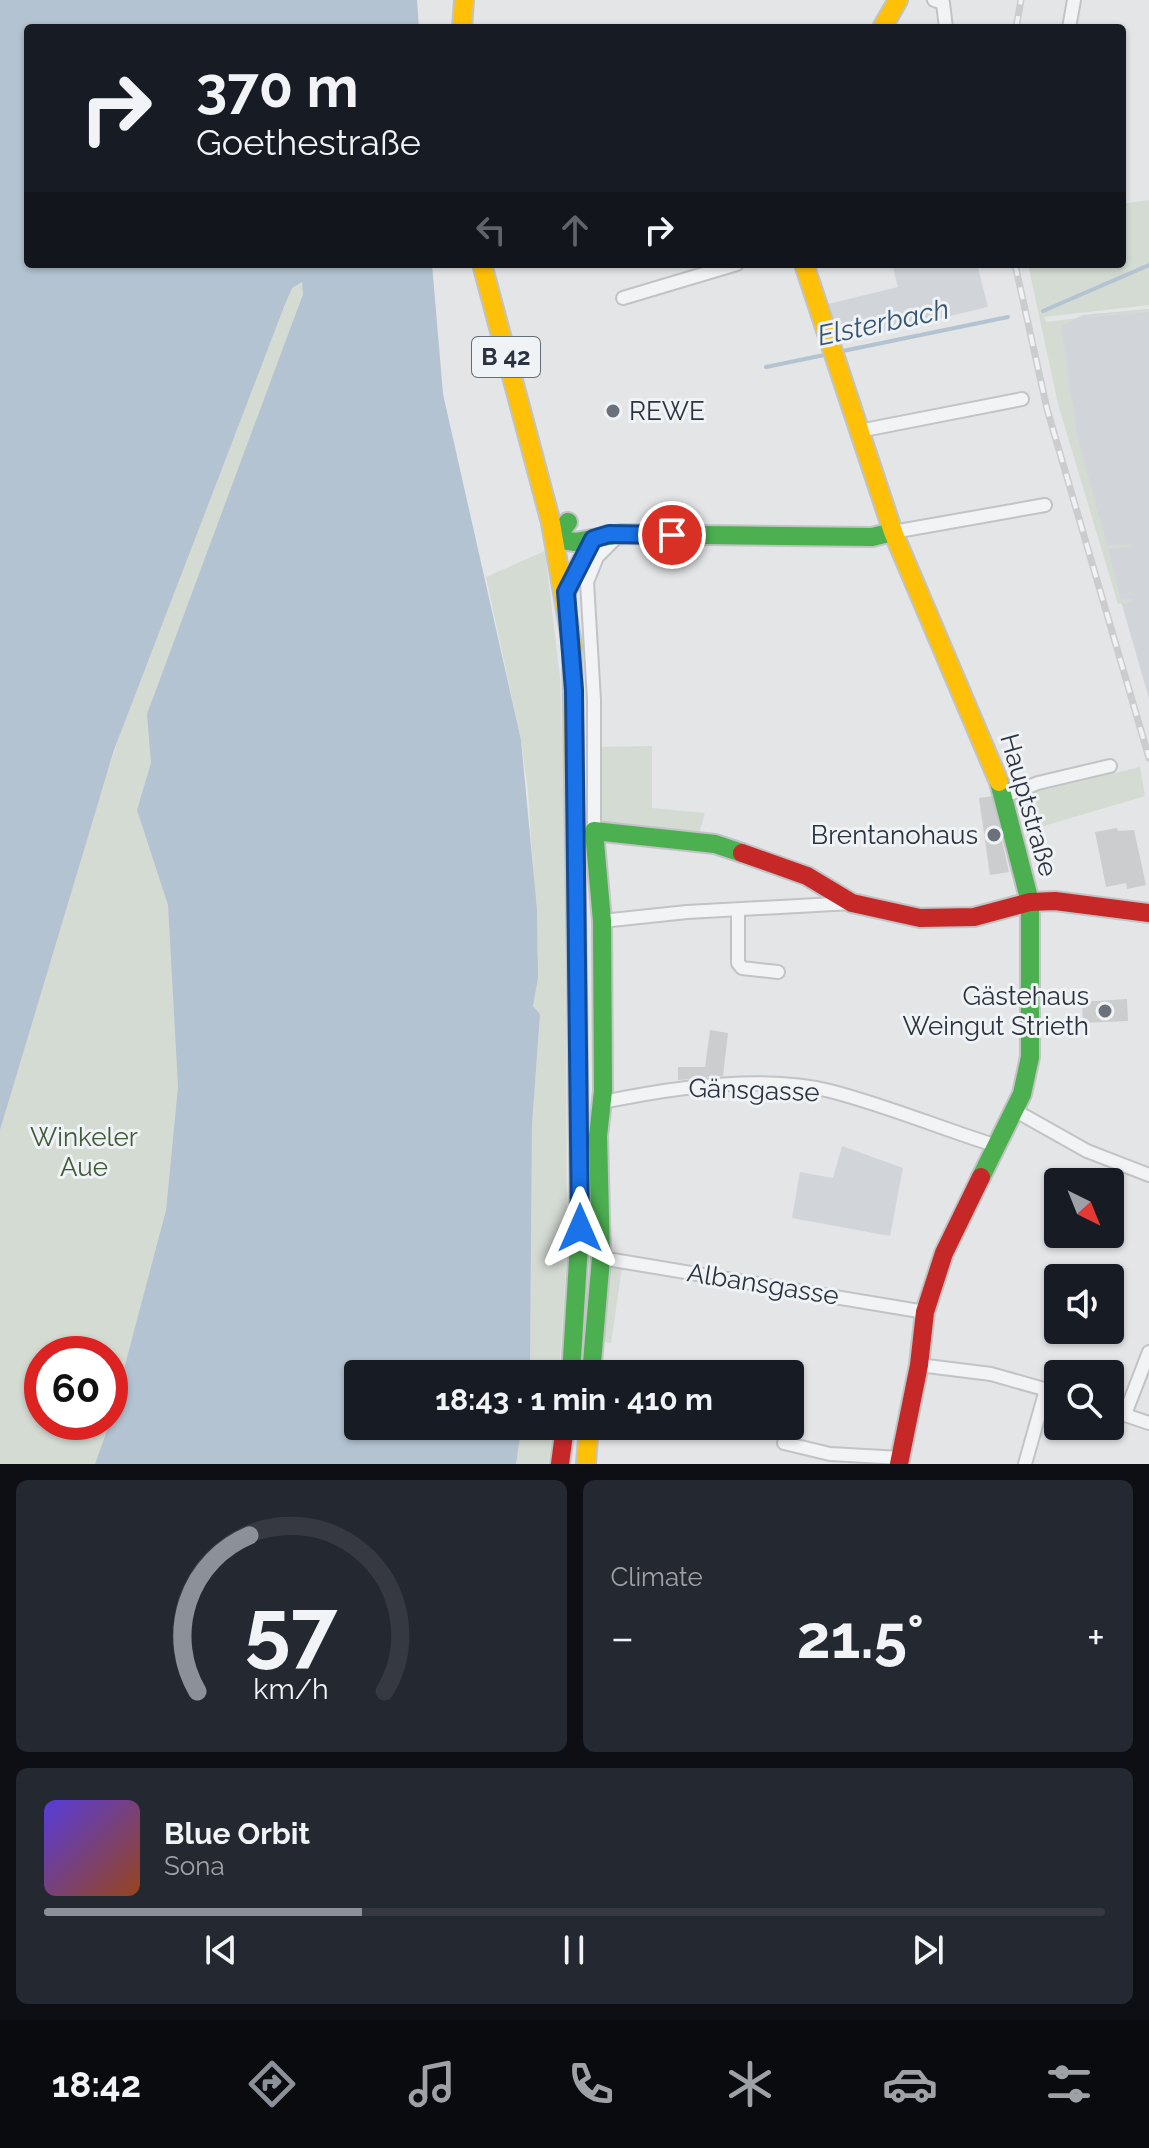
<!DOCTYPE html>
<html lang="en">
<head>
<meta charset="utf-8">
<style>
  :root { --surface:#171b24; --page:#242831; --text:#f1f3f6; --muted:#9ea1a6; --line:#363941; --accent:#8c9099 }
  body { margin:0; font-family:Raleway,sans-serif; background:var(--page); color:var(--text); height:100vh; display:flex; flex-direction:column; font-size:30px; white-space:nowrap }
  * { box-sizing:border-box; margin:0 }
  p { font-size:26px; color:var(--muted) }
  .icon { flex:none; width:44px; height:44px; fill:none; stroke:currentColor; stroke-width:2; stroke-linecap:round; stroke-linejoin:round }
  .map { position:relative; height:1464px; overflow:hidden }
  .panel { display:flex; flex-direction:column; gap:16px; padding:16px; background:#0d0f14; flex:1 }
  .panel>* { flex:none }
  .hud { position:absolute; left:24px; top:24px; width:1102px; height:244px; border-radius:8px; box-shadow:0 2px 6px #0004; background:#171b24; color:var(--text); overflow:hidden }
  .needle { width:52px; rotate:137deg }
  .buttons { position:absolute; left:1044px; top:1168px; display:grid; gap:16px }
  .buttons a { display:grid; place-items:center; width:80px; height:80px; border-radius:8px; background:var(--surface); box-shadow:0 2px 6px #0004; font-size:40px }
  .speed { position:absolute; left:24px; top:1336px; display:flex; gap:16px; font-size:40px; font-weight:700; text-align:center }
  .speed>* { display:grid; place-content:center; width:104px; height:104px; border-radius:50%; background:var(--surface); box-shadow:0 2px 6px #0004; line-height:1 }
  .speed .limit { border:12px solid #d22; background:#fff; color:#111 }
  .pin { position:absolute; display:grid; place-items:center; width:68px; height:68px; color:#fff; margin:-34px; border:4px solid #fff; border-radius:50%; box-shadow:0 2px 8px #0007 }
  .me { position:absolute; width:88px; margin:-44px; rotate:0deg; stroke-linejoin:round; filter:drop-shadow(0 0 6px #0008) }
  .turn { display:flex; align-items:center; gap:28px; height:168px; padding:0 40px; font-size:36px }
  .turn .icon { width:104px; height:104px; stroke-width:2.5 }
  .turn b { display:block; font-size:56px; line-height:68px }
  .lanes { display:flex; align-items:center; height:76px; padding:0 40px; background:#0003; justify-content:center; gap:40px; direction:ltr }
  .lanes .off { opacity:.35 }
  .big { font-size:60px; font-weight:700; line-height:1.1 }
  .panel .card { flex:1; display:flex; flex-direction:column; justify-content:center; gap:12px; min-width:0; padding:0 28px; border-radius:12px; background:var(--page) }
  .panel .dial { align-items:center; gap:0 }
  .dial svg { height:208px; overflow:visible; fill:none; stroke:var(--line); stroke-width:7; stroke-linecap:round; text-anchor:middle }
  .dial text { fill:var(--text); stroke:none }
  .song { display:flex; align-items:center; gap:24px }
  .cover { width:96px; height:96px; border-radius:12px; background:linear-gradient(135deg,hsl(250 70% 55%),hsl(20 70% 35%)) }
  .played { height:8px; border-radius:4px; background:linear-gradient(90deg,var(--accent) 30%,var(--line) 30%) }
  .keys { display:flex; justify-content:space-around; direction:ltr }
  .heat { display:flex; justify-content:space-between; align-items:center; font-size:44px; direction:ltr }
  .panel .tiles { flex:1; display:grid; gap:16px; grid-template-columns:1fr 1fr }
  .card:last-child { grid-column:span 2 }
  .trip { position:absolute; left:344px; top:1360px; width:460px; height:80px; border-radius:8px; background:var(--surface); box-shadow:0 2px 6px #0004; font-weight:700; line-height:80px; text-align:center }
  .menu { display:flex; height:128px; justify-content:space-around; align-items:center; background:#090b0e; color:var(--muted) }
  .menu .icon { width:56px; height:56px }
  .menu .selected { color:var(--accent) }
  .menu b { font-size:36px; color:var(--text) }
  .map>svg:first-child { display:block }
  .built { fill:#d1d5da }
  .green { fill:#d4dbd3; fill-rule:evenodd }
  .water { fill:#b3c3d1 }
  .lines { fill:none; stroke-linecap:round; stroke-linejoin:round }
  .stream { stroke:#b3c3d1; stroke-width:4 }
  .building { fill:#cbcdcf }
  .street-casing { stroke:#c1c3c5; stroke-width:16 }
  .fast-casing { stroke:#c1c3c5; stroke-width:22 }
  .slow-casing { stroke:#c1c3c5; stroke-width:22 }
  .jam-casing { stroke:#c1c3c5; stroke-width:22 }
  .street { stroke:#f1f3f4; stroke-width:12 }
  .fast { stroke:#4caf50; stroke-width:18 }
  .slow { stroke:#ffc107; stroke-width:18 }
  .jam { stroke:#c62828; stroke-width:18 }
  .rail-casing { stroke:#cbccce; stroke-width:7 }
  .rail { stroke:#f0f3f6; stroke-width:4; stroke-dasharray:12; stroke-linecap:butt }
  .route-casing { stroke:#114b97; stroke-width:20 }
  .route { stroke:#1a73e8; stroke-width:14 }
  .poi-dot { fill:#6b717a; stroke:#f0f3f6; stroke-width:3 }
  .labels { text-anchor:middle; stroke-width:6; stroke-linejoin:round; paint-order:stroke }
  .shield { fill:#f0f3f6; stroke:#656d76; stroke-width:2 }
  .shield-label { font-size:24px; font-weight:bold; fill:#2a333f }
  .poi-label { font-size:26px; fill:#2a333f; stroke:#f0f3f6; text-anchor:end }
  .street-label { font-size:26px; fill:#2a333f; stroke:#f0f3f6 }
  .park-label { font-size:26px; fill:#415a38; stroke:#f0f3f6 }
  .water-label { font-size:28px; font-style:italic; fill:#365571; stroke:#f0f3f6 }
</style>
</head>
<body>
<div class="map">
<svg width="1149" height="1464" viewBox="0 0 1149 1464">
  <rect width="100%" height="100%" fill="#e3e5e7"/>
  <g class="built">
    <polygon points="892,264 977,264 988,307 841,342 828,304 898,287"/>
    <polygon points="1149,309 1149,699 1044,332 1083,315"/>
    <polygon points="842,1146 903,1168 890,1236 792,1218 800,1172 833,1178"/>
  </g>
  <g class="green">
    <polygon points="1149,200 1149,305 1044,317 1046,322 1149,309 1149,312 1078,318 1061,326 1077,435 1107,545 1132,544 1132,547 1108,549 1121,599 1132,599 1132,602 1118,604 1058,404 1028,264 1122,264 1122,204"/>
    <path d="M 300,267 L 311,270 L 199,586 L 178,1086 L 166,1210 L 100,1464 L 0,1464 L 0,1130 L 40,981 L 137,681 ZM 42,1354 L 110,1354 L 110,1422 L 42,1422 Z"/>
    <polygon points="545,551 560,678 565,825 567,1254 559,1374 530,1374 532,1126 540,1014 533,1006 538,950 528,791 521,740 486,577"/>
    <polygon points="652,746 652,808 705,813 699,834 597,821 598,747"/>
    <polygon points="1140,767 1145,796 1030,830 1019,796"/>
    <polygon points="610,1266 622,1268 611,1343 600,1341"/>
    <polygon points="522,1426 554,1426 548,1464 516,1464"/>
  </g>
  <polygon class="water" points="0,0 417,0 419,28 28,28 28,264 432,264 443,394 521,740 537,910 538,978 533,1006 540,1014 532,1126 530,1374 358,1374 358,1426 522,1426 516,1464 95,1464 110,1422 166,1210 178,1086 168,905 137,810 151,763 147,714 303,294 302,282 292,288 284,307 114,750 0,1130"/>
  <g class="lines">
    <g class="stream">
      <polyline points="1043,311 1149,265"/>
      <polyline points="838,352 1008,317"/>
      <polyline points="766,367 829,354"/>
    </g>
  </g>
  <g class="building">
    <polygon points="992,796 1009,872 990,875 979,798"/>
    <polygon points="1117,828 1118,831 1134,830 1146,885 1127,889 1126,883 1106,887 1095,832"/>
    <polygon points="1127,999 1128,1021 1083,1023 1082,1002"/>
    <polygon points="710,1030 728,1033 723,1076 678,1080 678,1067 705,1067"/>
  </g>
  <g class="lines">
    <defs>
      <g id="street">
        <polyline points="934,0 943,3 946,28"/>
        <polyline points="1069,28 1074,0"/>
        <polyline points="623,298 737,264"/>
        <polyline points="859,431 1022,399"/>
        <polyline points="893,532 1045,505"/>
        <polyline points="1005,796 1038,783 1110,766"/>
        <polyline points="594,831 594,700 587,582 597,557 620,534"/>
        <polyline points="738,910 738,963 742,968 778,972"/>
        <polyline points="602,921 687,912 852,903"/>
        <path d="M 603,1102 C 670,1088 763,1074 830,1091 C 885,1105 940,1128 994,1145"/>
        <polyline points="1016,1111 1087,1151 1149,1175"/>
        <polyline points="601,1258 925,1312"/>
        <polyline points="919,1365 991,1374 1058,1393"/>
        <polyline points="1110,1410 1149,1423"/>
        <polyline points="1125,1414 1149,1352"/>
        <polyline points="784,1443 830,1454 901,1458"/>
        <polyline points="1025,1464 1046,1390"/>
      </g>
      <g id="fast">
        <polyline points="568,522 555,539 575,542 621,534 872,537 893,532"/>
        <polyline points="981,1177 1022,1094 1030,1057 1030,902 999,782"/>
        <polyline points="571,1374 580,1228 576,913"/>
        <polyline points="591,1374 601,1258 598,1136 603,1091 602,921 594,831 715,844 742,853"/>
      </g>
      <g id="slow">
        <polyline points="462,28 464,0"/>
        <polyline points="882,28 898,0"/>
        <polyline points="482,264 551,523 572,645 576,913"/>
        <polyline points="804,264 893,532 999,782"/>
        <polyline points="586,1464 589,1426"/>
      </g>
      <g id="jam">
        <polyline points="566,592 593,539"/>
        <polyline points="742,853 807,876 852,903 920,918 974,917 1030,902 1055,901 1149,913"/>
        <polyline points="560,1464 565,1426"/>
        <polyline points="899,1464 919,1365 925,1312 944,1253 981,1177"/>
      </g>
    </defs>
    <use href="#street" class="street-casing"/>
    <use href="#fast" class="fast-casing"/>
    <use href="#slow" class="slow-casing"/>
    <use href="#jam" class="jam-casing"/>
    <use href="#street" class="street"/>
    <use href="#fast" class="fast"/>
    <use href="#slow" class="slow"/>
    <use href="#jam" class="jam"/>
    <defs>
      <g id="rail">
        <polyline points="1016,28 1021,0"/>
        <polyline points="1015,264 1047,409 1149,758"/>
      </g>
    </defs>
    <use href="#rail" class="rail-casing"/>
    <use href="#rail" class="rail"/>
  </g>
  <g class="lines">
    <defs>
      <polyline id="route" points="580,1228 574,690 566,592 593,539 609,534 672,535"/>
    </defs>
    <use href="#route" class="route-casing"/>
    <use href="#route" class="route"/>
  </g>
  <g class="poi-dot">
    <circle cx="613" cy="411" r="8"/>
    <circle cx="994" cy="835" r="8"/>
    <circle cx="1105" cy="1011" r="8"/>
  </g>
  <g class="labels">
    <rect class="shield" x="472" y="337" width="68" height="40" rx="6"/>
    <g class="shield-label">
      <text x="506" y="365">B 42</text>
    </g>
    <g class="poi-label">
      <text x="629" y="420" text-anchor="start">REWE</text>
      <text x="978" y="844">Brentanohaus</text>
      <text x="1089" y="1005">Gästehaus<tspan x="1089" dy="30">Weingut Strieth</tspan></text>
    </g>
    <g class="street-label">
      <text transform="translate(1029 805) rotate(74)" y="9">Hauptstraße</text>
      <text transform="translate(754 1090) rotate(2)" y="9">Gänsgasse</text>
      <text transform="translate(763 1284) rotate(9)" y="9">Albansgasse</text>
    </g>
    <g class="park-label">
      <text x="84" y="1146">Winkeler<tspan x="84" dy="30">Aue</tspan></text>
    </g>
    <g class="water-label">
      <text transform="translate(883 322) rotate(-12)" y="10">Elsterbach</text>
    </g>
  </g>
</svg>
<div class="buttons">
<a><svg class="needle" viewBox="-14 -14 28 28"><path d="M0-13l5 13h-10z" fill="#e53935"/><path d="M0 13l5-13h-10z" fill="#9ea1a6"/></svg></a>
<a><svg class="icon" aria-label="sound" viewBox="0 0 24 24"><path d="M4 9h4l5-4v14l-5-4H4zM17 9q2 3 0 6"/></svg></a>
<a><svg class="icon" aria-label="search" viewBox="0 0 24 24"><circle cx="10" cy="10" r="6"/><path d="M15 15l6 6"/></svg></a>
</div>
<div class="speed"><div class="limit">60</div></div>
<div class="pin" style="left:672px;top:535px;background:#d93025"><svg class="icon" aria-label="arrive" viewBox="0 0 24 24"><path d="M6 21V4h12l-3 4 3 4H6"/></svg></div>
<svg class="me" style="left:580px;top:1228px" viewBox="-20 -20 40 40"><path d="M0-17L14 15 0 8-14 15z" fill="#1a73e8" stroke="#fff" stroke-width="4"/></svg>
<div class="trip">18:43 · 1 min · 410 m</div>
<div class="hud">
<div class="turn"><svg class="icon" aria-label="right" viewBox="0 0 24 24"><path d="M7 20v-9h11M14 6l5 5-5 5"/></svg><div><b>370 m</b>Goethestraße</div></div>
<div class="lanes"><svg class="icon off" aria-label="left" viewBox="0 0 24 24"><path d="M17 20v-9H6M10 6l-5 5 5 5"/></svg><svg class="icon off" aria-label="ahead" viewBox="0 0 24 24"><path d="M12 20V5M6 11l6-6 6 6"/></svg><svg class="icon" aria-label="right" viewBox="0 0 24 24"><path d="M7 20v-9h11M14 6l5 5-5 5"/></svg></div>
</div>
</div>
<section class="panel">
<div class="tiles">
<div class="card dial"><svg viewBox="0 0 100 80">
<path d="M14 69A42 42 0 1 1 86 69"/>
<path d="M14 69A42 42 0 0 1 34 9" stroke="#8c9099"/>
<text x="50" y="56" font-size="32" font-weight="700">57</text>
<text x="50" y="72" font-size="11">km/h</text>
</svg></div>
<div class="card"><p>Climate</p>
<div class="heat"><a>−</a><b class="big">21.5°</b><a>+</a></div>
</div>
<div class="card">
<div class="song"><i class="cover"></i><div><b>Blue Orbit</b><p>Sona</p></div></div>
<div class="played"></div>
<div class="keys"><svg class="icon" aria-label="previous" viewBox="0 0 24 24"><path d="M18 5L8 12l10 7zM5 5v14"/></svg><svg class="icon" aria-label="pause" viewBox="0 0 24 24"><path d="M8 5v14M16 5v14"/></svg><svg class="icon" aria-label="next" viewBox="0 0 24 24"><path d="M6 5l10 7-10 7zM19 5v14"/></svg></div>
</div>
</div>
</section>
<nav class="menu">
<b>18:42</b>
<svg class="icon selected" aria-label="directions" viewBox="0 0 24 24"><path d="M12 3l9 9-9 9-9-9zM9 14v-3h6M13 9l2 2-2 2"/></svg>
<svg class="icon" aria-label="music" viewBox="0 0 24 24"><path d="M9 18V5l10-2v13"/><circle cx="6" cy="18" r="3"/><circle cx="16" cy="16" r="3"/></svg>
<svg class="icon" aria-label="phone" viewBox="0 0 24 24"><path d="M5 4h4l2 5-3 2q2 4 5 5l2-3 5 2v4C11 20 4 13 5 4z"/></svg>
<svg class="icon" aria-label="climate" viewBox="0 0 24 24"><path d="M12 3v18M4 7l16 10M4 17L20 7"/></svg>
<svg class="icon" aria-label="car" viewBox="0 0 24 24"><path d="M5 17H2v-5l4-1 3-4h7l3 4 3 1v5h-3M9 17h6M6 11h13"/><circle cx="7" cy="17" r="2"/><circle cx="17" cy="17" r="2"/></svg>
<svg class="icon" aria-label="filters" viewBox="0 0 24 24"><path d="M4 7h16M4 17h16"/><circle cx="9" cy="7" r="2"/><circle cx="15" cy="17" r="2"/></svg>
</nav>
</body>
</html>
